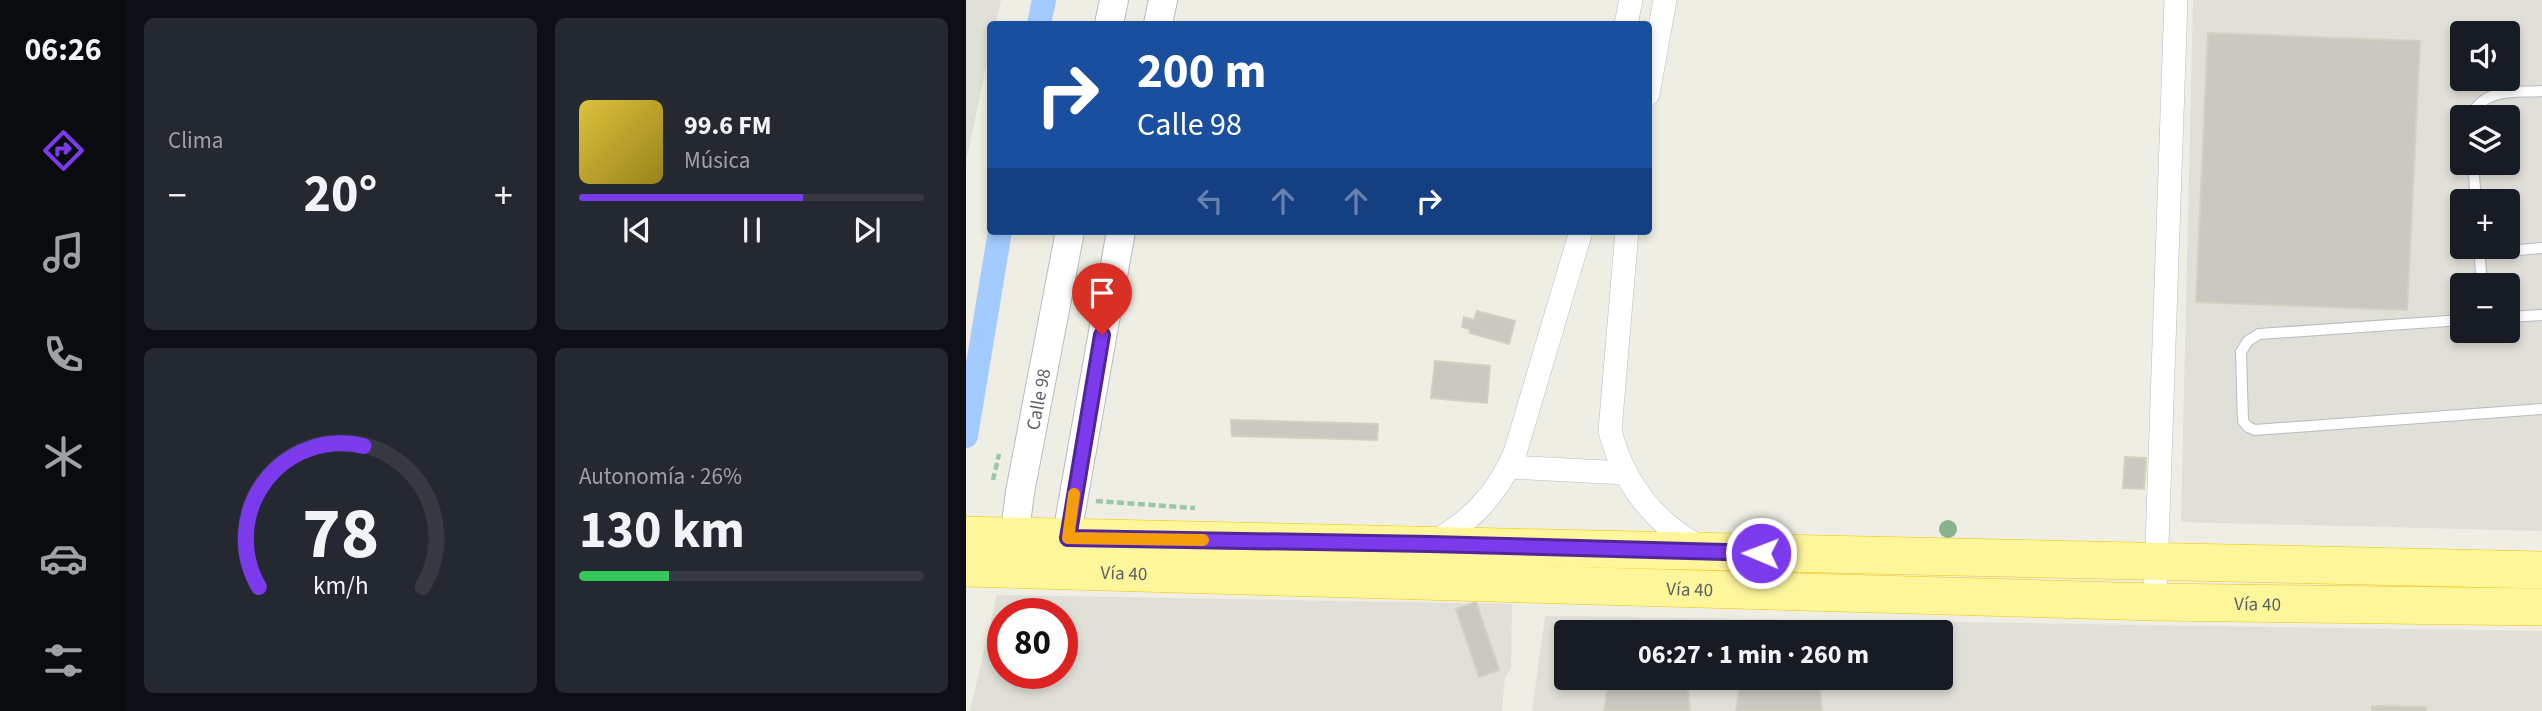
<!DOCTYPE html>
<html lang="es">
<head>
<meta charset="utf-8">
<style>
  :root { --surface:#171b24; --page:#242831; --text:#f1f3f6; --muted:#9ea1a6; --line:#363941; --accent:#7c3aed }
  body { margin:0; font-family:"Source Sans 3",sans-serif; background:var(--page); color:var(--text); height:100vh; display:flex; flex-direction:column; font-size:26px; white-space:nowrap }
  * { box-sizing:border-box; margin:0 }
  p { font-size:23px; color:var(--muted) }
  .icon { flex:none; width:38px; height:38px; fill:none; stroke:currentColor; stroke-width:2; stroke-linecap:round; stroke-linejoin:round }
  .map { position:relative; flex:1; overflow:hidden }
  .drawer { display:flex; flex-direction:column; gap:18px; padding:18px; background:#0d0f14; width:840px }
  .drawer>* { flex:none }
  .banner { position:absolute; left:21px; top:21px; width:665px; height:214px; border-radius:7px; box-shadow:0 4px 10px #0003; background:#1a4fa0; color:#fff; overflow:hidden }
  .buttons { position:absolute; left:1484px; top:21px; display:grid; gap:14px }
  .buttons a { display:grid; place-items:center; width:70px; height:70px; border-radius:7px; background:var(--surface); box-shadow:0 4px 10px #0003; font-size:35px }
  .speed { position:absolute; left:21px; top:598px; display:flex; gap:14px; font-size:35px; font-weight:700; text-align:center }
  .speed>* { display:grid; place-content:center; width:91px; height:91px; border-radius:50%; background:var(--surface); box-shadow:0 4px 10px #0003; line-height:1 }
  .speed .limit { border:10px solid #d22; background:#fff; color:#111 }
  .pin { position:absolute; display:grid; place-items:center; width:60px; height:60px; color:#fff; margin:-72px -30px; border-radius:50% 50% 50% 0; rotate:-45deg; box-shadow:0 0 7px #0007 }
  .pin .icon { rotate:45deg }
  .me { position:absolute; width:77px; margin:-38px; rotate:271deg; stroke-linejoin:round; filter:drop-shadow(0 0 5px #0008) }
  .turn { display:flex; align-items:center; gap:24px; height:147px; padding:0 35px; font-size:32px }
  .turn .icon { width:91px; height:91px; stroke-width:2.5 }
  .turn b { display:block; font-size:49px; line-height:60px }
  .lanes { display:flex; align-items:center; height:66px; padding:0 35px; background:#0003; justify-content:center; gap:35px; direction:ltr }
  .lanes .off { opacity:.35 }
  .big { font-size:52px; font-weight:700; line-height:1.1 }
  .drawer .widget { flex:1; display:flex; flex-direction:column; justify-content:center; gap:10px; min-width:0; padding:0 24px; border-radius:10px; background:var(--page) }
  .drawer .dial { align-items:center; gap:0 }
  .dial svg { height:182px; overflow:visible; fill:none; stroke:var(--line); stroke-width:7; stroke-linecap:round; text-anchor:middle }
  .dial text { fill:var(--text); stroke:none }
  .song { display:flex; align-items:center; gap:21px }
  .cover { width:84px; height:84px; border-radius:10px; background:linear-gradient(135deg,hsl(50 70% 55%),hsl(50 70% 35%)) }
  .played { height:7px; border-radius:4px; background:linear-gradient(90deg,var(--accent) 65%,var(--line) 65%) }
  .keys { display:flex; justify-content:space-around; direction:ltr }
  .heat { display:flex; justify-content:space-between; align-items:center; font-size:38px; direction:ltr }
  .charge { height:10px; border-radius:5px; background:linear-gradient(90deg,#34c759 26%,var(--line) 0) }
  .drawer .tiles { flex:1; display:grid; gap:18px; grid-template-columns:repeat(2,1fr) }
  .trip { position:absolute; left:588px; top:620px; width:399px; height:70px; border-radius:7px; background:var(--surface); box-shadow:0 4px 10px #0003; font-weight:700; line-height:70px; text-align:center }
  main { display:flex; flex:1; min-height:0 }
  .dock { display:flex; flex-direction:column; width:126px; justify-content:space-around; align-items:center; background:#090b0e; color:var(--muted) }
  .dock .icon { width:49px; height:49px }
  .dock .current { color:var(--accent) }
  .dock b { font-size:32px; color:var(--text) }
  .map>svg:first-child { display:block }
  .industrial { fill:#e0dfd8; fill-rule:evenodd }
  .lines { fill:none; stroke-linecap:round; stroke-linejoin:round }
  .canal { stroke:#a4cbff; stroke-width:24 }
  .building { fill:#cac8c1; stroke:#d3d0c2; stroke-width:2 }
  .service-casing { stroke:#b9bbc0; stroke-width:12 }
  .minor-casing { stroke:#b9bbc0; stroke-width:24 }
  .tertiary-casing { stroke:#b9bbc0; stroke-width:30 }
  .trunk-casing { stroke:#f2c600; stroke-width:38 }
  .path { stroke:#9ac7ac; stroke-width:4.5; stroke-dasharray:7 3.5; stroke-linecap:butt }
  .service { stroke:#fff; stroke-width:10 }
  .minor { stroke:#fff; stroke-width:23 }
  .tertiary { stroke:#fff; stroke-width:28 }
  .trunk { stroke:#fef69b; stroke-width:37 }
  .tree { fill:#88b38b }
  .route-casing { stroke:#51269a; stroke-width:18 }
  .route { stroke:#7c3aed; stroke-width:12 }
  .slow { stroke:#f59e0b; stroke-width:12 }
  .labels { text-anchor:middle; stroke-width:6; stroke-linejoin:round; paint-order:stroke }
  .street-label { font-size:19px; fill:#5c5f65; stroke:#fff }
</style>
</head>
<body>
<main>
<nav class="dock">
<b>06:26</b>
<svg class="icon current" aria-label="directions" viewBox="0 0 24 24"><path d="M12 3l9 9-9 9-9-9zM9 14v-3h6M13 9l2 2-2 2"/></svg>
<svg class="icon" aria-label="music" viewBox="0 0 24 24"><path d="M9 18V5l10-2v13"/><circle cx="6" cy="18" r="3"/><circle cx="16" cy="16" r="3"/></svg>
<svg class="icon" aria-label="phone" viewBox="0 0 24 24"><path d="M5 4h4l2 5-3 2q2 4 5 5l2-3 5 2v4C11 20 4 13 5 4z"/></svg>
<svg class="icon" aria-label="climate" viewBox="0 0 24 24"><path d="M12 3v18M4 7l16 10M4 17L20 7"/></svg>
<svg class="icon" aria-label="car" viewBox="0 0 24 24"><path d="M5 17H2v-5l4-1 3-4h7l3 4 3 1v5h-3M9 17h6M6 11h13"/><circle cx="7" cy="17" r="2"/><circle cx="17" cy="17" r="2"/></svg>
<svg class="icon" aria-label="filters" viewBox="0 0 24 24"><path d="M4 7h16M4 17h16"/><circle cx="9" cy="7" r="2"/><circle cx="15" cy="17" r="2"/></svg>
</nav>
<section class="drawer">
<div class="tiles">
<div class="widget"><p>Clima</p>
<div class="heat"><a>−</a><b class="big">20°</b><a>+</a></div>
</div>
<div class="widget">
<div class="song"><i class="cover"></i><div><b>99.6 FM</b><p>Música</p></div></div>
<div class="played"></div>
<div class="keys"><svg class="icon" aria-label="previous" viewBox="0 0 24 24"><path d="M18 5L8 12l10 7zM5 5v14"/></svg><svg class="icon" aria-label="pause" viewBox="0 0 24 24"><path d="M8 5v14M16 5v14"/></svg><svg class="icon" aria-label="next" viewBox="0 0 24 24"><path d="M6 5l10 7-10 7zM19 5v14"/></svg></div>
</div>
<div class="widget dial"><svg viewBox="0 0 100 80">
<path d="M14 69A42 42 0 1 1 86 69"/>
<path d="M14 69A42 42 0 0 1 60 7" stroke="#7c3aed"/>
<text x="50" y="56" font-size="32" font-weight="700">78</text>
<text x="50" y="72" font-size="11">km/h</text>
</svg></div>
<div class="widget"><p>Autonomía · 26%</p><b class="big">130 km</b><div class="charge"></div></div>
</div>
</section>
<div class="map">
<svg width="1576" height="711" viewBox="0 0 1576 711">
  <rect width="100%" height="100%" fill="#efeee4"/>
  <g class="industrial">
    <polygon points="0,0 35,0 30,24 24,24 24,48 0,162"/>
    <path d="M 1227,0 L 1576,0 L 1576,531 L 1215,522 ZM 1496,33 L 1542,33 L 1542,79 L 1496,79 ZM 1496,117 L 1542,117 L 1542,163 L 1496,163 ZM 1496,201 L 1542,201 L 1542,247 L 1496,247 ZM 1496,285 L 1542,285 L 1542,331 L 1496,331 Z"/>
    <path d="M 31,595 L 546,604 L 545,669 L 539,677 L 536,711 L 4,711 ZM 37,614 L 96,614 L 96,674 L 37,674 Z"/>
    <path d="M 579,616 L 1576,631 L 1576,711 L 566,711 ZM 600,632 L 975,632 L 975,677 L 600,677 Z"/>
  </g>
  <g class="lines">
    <g class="canal">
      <polyline points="73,24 78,0"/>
      <polyline points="0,436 34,231"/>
    </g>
  </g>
  <g class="building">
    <polygon points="1242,33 1454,41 1441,310 1230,302"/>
    <polygon points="511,311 549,321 543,344 504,333 503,329 496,327 498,317 508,320"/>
    <polygon points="469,361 524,366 521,403 465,398"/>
    <polygon points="265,420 412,424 411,440 266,436"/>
    <polygon points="1159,457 1180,458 1178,489 1157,488"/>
    <polygon points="510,602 533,670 513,677 490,609"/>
    <polygon points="650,677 712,677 722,691 724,711 638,711 642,685"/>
    <polygon points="782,677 845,677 854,690 856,711 770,711 774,684"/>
    <polygon points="1406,706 1460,707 1460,711 1406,711"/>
  </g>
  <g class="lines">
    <defs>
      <g id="service">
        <path d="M 1504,117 C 1519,87 1547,93 1576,91"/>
        <polyline points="1507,163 1510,201"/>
        <polyline points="1513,247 1516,285"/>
        <polyline points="1517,247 1528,252 1576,248"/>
        <polyline points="1542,317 1576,315"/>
        <polyline points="1496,320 1293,334 1282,341 1275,352 1277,421 1282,427 1289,430 1576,409"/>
      </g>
      <g id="minor">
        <polyline points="660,24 665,0"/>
        <polyline points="682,94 699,0"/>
        <path d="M 661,231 L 644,431 C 658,484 687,523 736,548"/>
        <polyline points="543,467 659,473"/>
        <path d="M 466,543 C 505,522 531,494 549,453 L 615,231"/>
        <polyline points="1189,602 1210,0"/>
      </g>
      <g id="tertiary">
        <polyline points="143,24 148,0"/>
        <polyline points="192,24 197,0"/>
        <path id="s1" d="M 46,555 L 54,492 L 104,231"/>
        <polyline points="100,555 104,517 155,231"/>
      </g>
      <g id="trunk">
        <polyline points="0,535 1576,570"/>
        <path id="s2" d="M 0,568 L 1189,602 L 1576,607"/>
      </g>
    </defs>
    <use href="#service" class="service-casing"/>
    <use href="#minor" class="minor-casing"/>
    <use href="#tertiary" class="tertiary-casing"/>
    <use href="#trunk" class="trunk-casing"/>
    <g class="path">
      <polyline points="27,480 33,454"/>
      <polyline points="130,501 229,508"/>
    </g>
    <use href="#service" class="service"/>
    <use href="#minor" class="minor"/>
    <use href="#tertiary" class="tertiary"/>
    <use href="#trunk" class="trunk"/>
  </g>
  <circle class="tree" cx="982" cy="529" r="9"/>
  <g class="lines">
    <defs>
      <polyline id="route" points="136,335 102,538 464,544 795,553"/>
    </defs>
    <use href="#route" class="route-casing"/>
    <use href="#route" class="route"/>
    <polyline class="slow" points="108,494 102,538 237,540"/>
  </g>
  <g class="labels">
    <g class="street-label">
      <text dy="7" stroke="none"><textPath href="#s1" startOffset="158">Calle 98</textPath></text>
      <text dy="7" stroke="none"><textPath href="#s2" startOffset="158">Vía 40</textPath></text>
      <text dy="7" stroke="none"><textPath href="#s2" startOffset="724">Vía 40</textPath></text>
      <text dy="7" stroke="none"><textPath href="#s2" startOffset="1292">Vía 40</textPath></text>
    </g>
  </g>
</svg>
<div class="buttons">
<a><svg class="icon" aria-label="sound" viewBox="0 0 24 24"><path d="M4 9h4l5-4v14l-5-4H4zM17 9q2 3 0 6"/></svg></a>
<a><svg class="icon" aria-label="layers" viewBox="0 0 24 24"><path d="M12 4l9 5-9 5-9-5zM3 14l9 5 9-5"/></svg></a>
<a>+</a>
<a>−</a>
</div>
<div class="speed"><div class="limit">80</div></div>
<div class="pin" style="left:136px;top:335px;background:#d93025"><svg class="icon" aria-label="arrive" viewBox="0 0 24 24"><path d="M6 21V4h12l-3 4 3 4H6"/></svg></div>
<svg class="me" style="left:795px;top:553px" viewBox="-20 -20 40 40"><circle r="17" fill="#7c3aed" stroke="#fff" stroke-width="3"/><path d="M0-11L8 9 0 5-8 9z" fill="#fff"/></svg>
<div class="trip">06:27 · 1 min · 260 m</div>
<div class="banner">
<div class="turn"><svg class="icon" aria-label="right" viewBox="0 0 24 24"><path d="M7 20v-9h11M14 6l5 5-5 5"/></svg><div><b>200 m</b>Calle 98</div></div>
<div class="lanes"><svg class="icon off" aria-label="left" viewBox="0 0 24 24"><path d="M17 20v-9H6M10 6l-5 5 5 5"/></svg><svg class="icon off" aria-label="ahead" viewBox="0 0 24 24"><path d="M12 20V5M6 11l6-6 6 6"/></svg><svg class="icon off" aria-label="ahead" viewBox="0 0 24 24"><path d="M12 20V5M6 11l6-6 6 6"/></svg><svg class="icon" aria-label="right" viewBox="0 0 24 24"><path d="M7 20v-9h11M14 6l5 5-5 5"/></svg></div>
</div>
</div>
</main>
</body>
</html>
